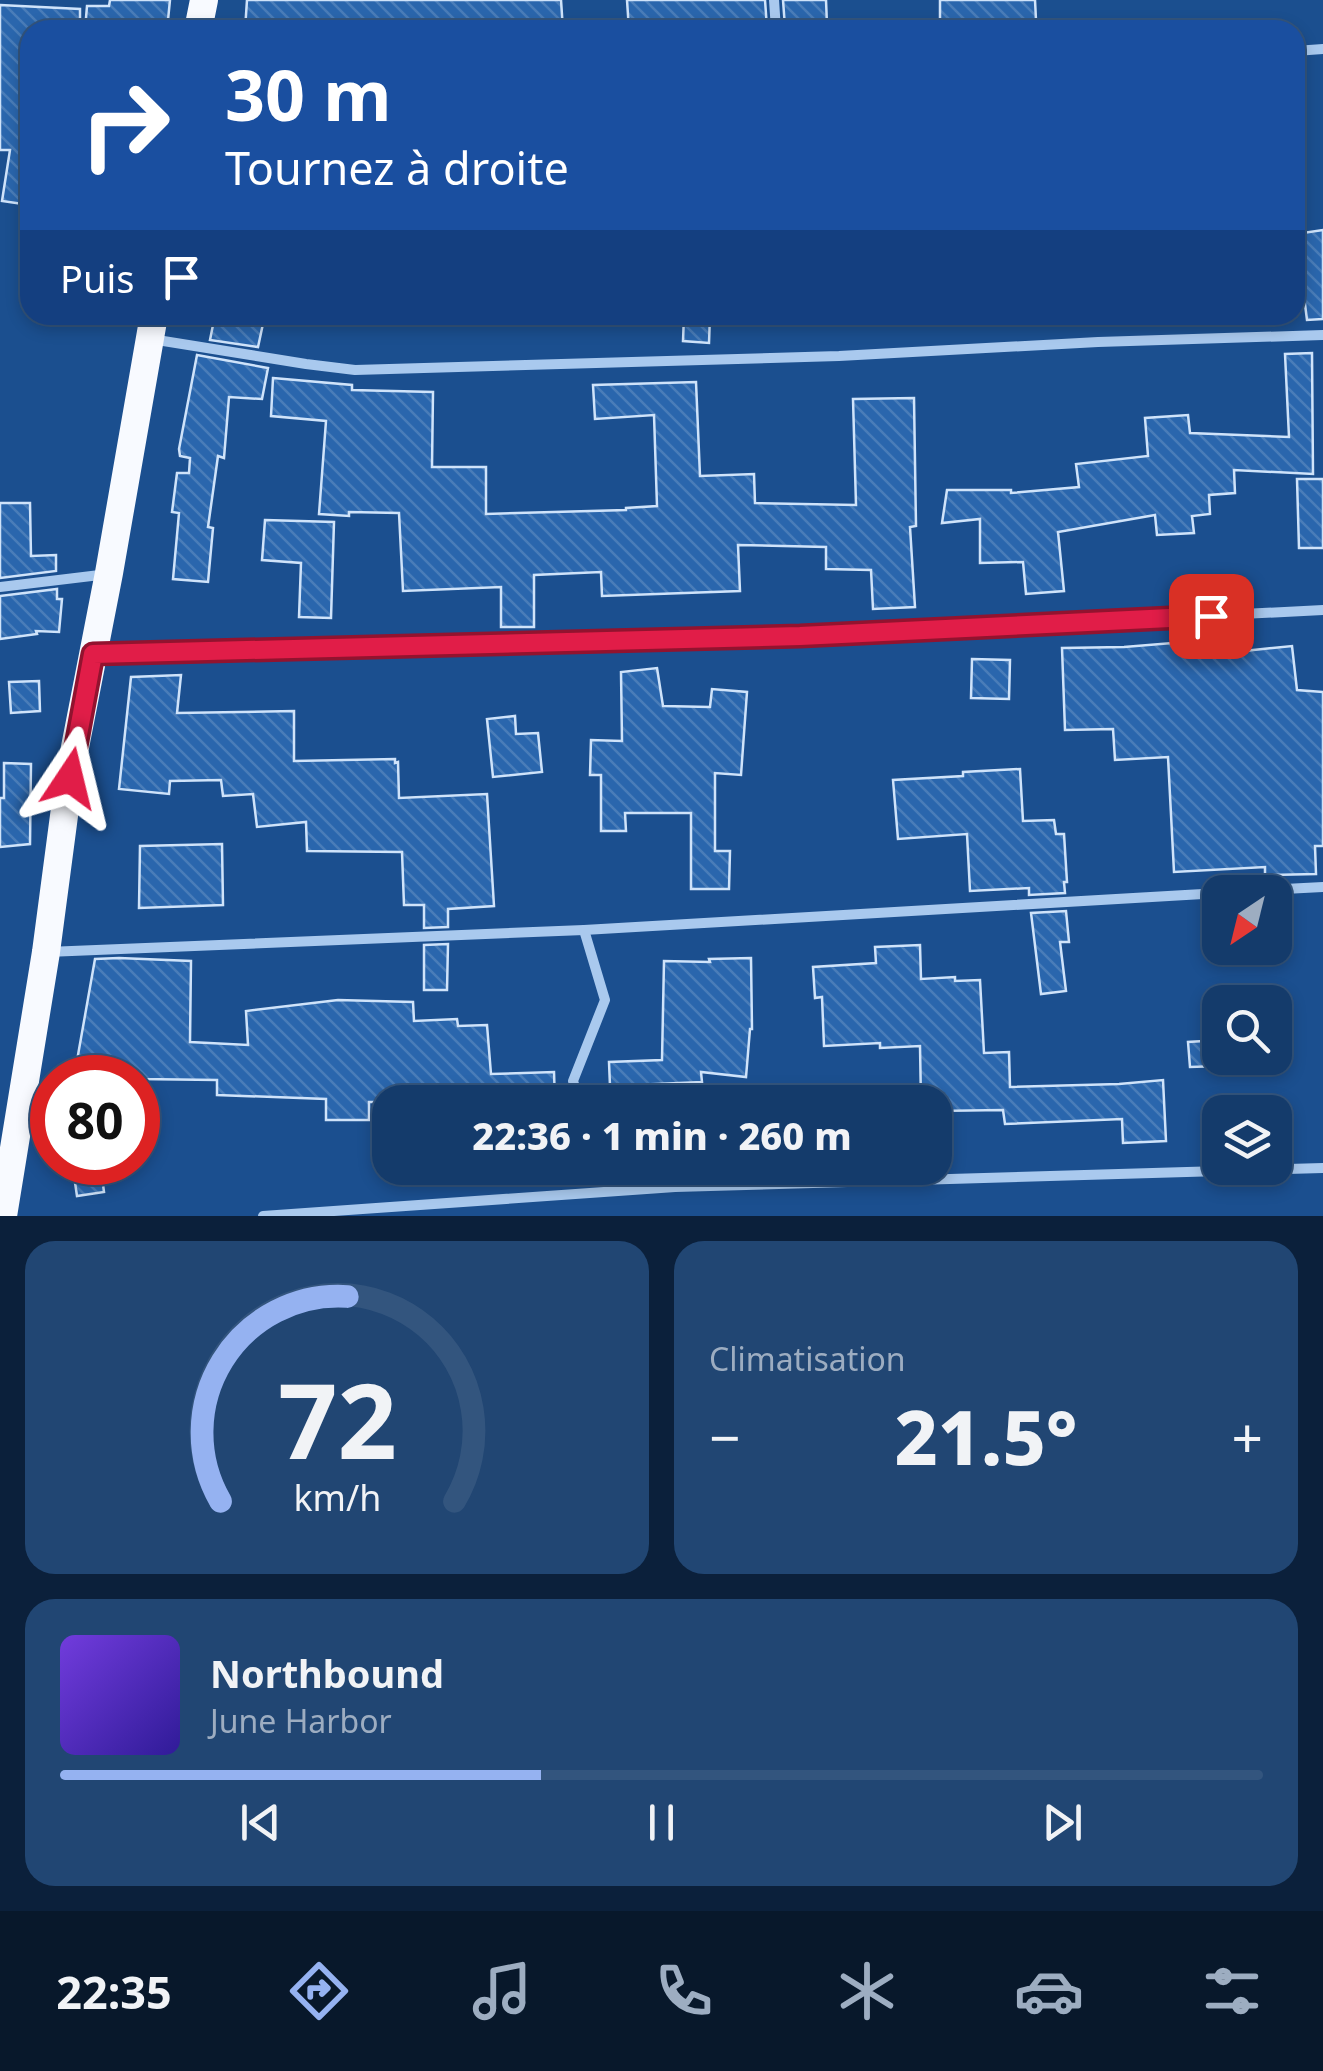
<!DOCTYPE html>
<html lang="fr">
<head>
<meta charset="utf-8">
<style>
  :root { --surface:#143b6b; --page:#214673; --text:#f1f3f6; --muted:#9dadc1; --line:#33557e; --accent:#95b2f1 }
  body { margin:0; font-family:"Noto Sans",sans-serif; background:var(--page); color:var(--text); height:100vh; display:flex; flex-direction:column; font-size:38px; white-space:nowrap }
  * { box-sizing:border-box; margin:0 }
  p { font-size:32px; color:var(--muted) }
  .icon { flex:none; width:55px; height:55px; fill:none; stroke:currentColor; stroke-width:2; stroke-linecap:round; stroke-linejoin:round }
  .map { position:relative; height:1216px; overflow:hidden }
  .side { display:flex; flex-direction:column; gap:25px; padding:25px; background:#0b203b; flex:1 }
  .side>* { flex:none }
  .banner { position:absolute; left:20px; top:20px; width:1285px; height:305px; border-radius:30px; box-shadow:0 5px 15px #0003,0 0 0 2px var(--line); background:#1a4fa0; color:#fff; overflow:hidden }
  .needle { width:65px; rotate:215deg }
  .buttons { position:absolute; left:1202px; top:875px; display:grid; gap:20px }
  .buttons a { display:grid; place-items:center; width:90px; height:90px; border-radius:20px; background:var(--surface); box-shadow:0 5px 15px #0003,0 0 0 2px var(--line); font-size:50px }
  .speed { position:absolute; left:30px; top:1055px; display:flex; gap:20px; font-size:50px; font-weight:700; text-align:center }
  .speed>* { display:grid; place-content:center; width:130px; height:130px; border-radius:50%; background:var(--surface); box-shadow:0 5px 15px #0003,0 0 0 2px var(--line); line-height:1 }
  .speed .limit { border:15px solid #d22; background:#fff; color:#111 }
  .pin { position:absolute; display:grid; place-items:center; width:85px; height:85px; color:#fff; margin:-42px; border-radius:20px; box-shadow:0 5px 15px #0006 }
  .me { position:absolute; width:110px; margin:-55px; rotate:10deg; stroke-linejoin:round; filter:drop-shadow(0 0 8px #0008) }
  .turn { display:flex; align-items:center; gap:35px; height:210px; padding:0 40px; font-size:45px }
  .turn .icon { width:130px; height:130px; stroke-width:2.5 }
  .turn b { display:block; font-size:70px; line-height:85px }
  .then { display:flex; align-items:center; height:95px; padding:0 40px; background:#0003; gap:20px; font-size:38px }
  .big { font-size:75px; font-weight:800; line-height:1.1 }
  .side .tile { flex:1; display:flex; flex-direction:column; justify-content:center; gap:15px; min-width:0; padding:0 35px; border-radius:30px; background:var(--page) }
  .side .dial { align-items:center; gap:0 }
  .dial svg { height:260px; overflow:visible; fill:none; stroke:var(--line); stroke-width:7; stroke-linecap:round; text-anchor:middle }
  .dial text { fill:var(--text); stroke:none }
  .song { display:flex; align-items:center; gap:30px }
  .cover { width:120px; height:120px; border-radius:15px; background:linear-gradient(135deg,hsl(260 70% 55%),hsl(250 70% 35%)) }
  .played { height:10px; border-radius:5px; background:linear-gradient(90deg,var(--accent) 40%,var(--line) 40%) }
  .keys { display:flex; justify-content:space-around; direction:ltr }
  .heat { display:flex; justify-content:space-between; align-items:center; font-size:55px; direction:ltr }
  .side .tiles { flex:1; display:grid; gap:25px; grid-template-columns:1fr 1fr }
  .tile:last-child { grid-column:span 2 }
  .trip { position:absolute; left:372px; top:1085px; width:580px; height:100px; border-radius:30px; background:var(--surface); box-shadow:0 5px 15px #0003,0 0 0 2px var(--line); font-weight:800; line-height:100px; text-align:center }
  .tab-bar { display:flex; height:160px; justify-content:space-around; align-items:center; background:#08182b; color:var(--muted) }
  .tab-bar .icon { width:70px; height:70px }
  .tab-bar .selected { color:var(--accent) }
  .tab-bar b { font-size:45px; color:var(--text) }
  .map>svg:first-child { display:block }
  .building { fill:url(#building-back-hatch); stroke:#cfe3fa; stroke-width:2.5 }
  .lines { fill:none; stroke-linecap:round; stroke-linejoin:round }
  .minor { stroke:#a9c9ee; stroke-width:10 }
  .trunk { stroke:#f8faff; stroke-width:28 }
  .route-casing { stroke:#92132f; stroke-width:25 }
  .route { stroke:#e11d48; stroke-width:18 }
</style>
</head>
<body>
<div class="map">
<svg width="1323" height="1216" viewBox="0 0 1323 1216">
  <defs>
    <pattern id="building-back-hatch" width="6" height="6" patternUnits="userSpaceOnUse" patternTransform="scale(2.5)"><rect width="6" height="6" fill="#2a66ad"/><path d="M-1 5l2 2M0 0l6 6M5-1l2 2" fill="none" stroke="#4a7db9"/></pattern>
  </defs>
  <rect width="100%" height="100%" fill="#1b4f8f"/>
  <g class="building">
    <polygon points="110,0 170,0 167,30 85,30 87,6 109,6"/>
    <polygon points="247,0 561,0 563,30 245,30"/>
    <polygon points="627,0 765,0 767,28 745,30 629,30"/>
    <polygon points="783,0 826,0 827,25 785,27"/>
    <polygon points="940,0 1035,0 1036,20 986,23 986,30 940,30"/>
    <polygon points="0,5 80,9 80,30 30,30 30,205 2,201 10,150 0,150"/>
    <polygon points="1323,230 1323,319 1307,320 1296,234"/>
    <polygon points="215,315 246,315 264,319 258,347 210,340"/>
    <polygon points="684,315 710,315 709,343 683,341"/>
    <polygon points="1312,353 1313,474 1234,470 1235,493 1209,495 1210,514 1192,516 1194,533 1157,535 1155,515 1058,532 1064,591 1026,594 1023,562 980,563 980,519 942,523 947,490 1011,490 1011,493 1079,487 1076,464 1148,456 1145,418 1188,415 1190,433 1289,437 1285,354"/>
    <polygon points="197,355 268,368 262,399 229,397 224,458 218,456 208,527 213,528 208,582 173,579 179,513 172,512 177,473 189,473 190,458 180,456 179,449"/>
    <polygon points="273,378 352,385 352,390 433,392 432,467 486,467 486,514 626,510 626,508 657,506 654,415 595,419 593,385 696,382 700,476 754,474 755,503 856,505 853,399 914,398 916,526 910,527 915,607 873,609 871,570 826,569 826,547 738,545 740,591 602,596 601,572 534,575 534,627 501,627 501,587 403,591 399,513 349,512 349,516 319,514 326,421 271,416"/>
    <polygon points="1297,479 1323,479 1323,548 1299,548"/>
    <polygon points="0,503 30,503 31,556 56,555 56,571 0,578"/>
    <polygon points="265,520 334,522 331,618 299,617 301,563 262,560"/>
    <polygon points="57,589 57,599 62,599 59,632 36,631 37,634 0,639 0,596"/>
    <polygon points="1233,638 1234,652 1292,646 1297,690 1323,692 1323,846 1315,846 1316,874 1265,875 1265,867 1174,872 1168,757 1115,760 1113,729 1065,730 1062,648 1124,647"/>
    <polygon points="972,659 1010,660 1009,699 971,698"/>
    <polygon points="657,668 663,706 710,707 712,689 747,692 741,775 715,773 715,851 730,851 729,889 691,889 691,813 625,813 626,831 601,831 601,775 590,775 591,740 622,741 621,672"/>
    <polygon points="181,675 177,713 294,711 294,761 395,759 395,763 398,762 399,798 487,794 494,906 448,909 448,927 424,928 424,905 404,905 402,852 307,851 306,822 257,827 253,794 223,796 221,780 170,781 169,794 119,789 131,677"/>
    <polygon points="39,681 40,711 11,713 9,682"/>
    <polygon points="515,716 516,734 538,733 542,772 493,777 487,719"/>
    <polygon points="4,763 31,764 30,844 0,847 0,798 4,798"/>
    <polygon points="1020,769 1023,821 1054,820 1056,834 1064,834 1067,882 1064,882 1065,893 1029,895 1029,888 970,891 967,834 898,839 893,780 963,776 963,772"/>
    <polygon points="222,844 223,905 139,908 140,846"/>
    <polygon points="1066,911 1069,942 1060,942 1066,991 1041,994 1031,913"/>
    <polygon points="448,944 447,990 424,990 424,945"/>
    <polygon points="920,945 921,979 955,977 955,981 980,980 984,1053 1009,1052 1010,1087 1119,1084 1163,1080 1166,1141 1123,1143 1122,1119 1005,1124 1003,1110 935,1111 935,1102 921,1102 920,1046 880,1048 880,1043 824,1046 822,997 815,998 813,967 876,963 875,947"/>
    <polygon points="119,958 191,961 190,1042 248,1045 246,1011 338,1000 413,1002 414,1021 457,1019 458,1026 487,1025 491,1074 554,1072 555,1102 369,1102 369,1120 326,1120 326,1099 217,1095 217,1080 139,1079 139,1073 75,1072 95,959"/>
    <polygon points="751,958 752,1029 750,1029 746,1077 701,1072 702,1082 610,1086 609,1062 662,1060 664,961 710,962 709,959"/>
    <polygon points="1220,1040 1220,1066 1190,1067 1188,1042"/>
    <polygon points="72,1162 100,1162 104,1192 77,1196"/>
  </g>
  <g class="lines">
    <g class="minor">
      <polyline points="774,0 776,30"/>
      <polyline points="1295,51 1323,49"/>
      <polyline points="151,339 306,364 355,370 839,356 1098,342 1323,335"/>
      <polyline points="0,587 108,574"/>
      <polyline points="94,654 800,636 1323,610"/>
      <polyline points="1226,892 1323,887"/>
      <polyline points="47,952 584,930 1220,893"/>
      <polyline points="580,1102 573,1081 605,1000 584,930"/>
      <polyline points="644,1168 674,1187"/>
      <polyline points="263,1216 675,1187 1323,1168"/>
    </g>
    <g class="trunk">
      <polyline points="198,30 204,0"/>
      <polyline points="3,1216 46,952 69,778 109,573 154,315"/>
    </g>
  </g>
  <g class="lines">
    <defs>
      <polyline id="route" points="70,778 93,654 800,636 1211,616"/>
    </defs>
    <use href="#route" class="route-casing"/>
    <use href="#route" class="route"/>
  </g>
</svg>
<div class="buttons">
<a><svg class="needle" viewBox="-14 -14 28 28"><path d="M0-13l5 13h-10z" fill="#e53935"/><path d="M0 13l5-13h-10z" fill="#9dadc1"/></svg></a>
<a><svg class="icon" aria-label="search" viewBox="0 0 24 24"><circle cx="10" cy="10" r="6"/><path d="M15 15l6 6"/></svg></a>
<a><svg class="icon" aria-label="layers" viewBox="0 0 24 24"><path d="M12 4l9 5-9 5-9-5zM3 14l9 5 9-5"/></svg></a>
</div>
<div class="speed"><div class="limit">80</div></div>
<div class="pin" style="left:1211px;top:616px;background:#d93025"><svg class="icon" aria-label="arrive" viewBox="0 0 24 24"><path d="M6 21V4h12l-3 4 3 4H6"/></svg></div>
<svg class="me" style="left:70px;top:778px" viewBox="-20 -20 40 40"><path d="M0-17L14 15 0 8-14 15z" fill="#e11d48" stroke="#fff" stroke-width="4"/></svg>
<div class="trip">22:36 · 1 min · 260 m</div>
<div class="banner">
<div class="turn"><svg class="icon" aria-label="right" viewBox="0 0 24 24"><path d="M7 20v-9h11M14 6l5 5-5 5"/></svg><div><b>30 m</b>Tournez à droite</div></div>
<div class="then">Puis<svg class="icon" aria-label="arrive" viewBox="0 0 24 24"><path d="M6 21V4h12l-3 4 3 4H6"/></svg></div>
</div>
</div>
<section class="side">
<div class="tiles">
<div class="tile dial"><svg viewBox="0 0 100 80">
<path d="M14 69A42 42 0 1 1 86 69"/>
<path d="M14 69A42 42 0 0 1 53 6" stroke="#95b2f1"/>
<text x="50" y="56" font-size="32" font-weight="700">72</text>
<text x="50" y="72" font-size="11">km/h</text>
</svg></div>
<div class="tile"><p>Climatisation</p>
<div class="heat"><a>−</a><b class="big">21.5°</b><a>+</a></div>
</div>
<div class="tile">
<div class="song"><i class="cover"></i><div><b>Northbound</b><p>June Harbor</p></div></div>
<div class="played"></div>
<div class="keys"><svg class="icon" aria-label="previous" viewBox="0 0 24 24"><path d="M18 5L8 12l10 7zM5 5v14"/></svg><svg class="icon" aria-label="pause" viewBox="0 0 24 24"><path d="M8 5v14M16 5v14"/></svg><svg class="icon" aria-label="next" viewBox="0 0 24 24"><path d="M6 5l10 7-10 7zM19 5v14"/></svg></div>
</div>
</div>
</section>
<nav class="tab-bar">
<b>22:35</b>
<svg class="icon selected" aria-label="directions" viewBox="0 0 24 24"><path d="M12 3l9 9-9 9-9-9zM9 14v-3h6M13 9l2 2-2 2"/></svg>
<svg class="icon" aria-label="music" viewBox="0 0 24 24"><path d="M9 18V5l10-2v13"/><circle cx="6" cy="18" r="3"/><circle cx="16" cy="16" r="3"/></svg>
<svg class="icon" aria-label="phone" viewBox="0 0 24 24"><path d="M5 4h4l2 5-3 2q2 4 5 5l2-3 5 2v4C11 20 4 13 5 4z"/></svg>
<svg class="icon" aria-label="climate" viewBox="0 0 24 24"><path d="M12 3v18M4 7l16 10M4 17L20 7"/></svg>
<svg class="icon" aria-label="car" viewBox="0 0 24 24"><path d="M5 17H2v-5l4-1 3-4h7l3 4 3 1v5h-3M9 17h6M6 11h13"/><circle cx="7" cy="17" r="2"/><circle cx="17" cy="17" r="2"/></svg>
<svg class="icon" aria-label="filters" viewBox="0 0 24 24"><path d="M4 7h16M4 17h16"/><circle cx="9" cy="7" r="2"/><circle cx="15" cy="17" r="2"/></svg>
</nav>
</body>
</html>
